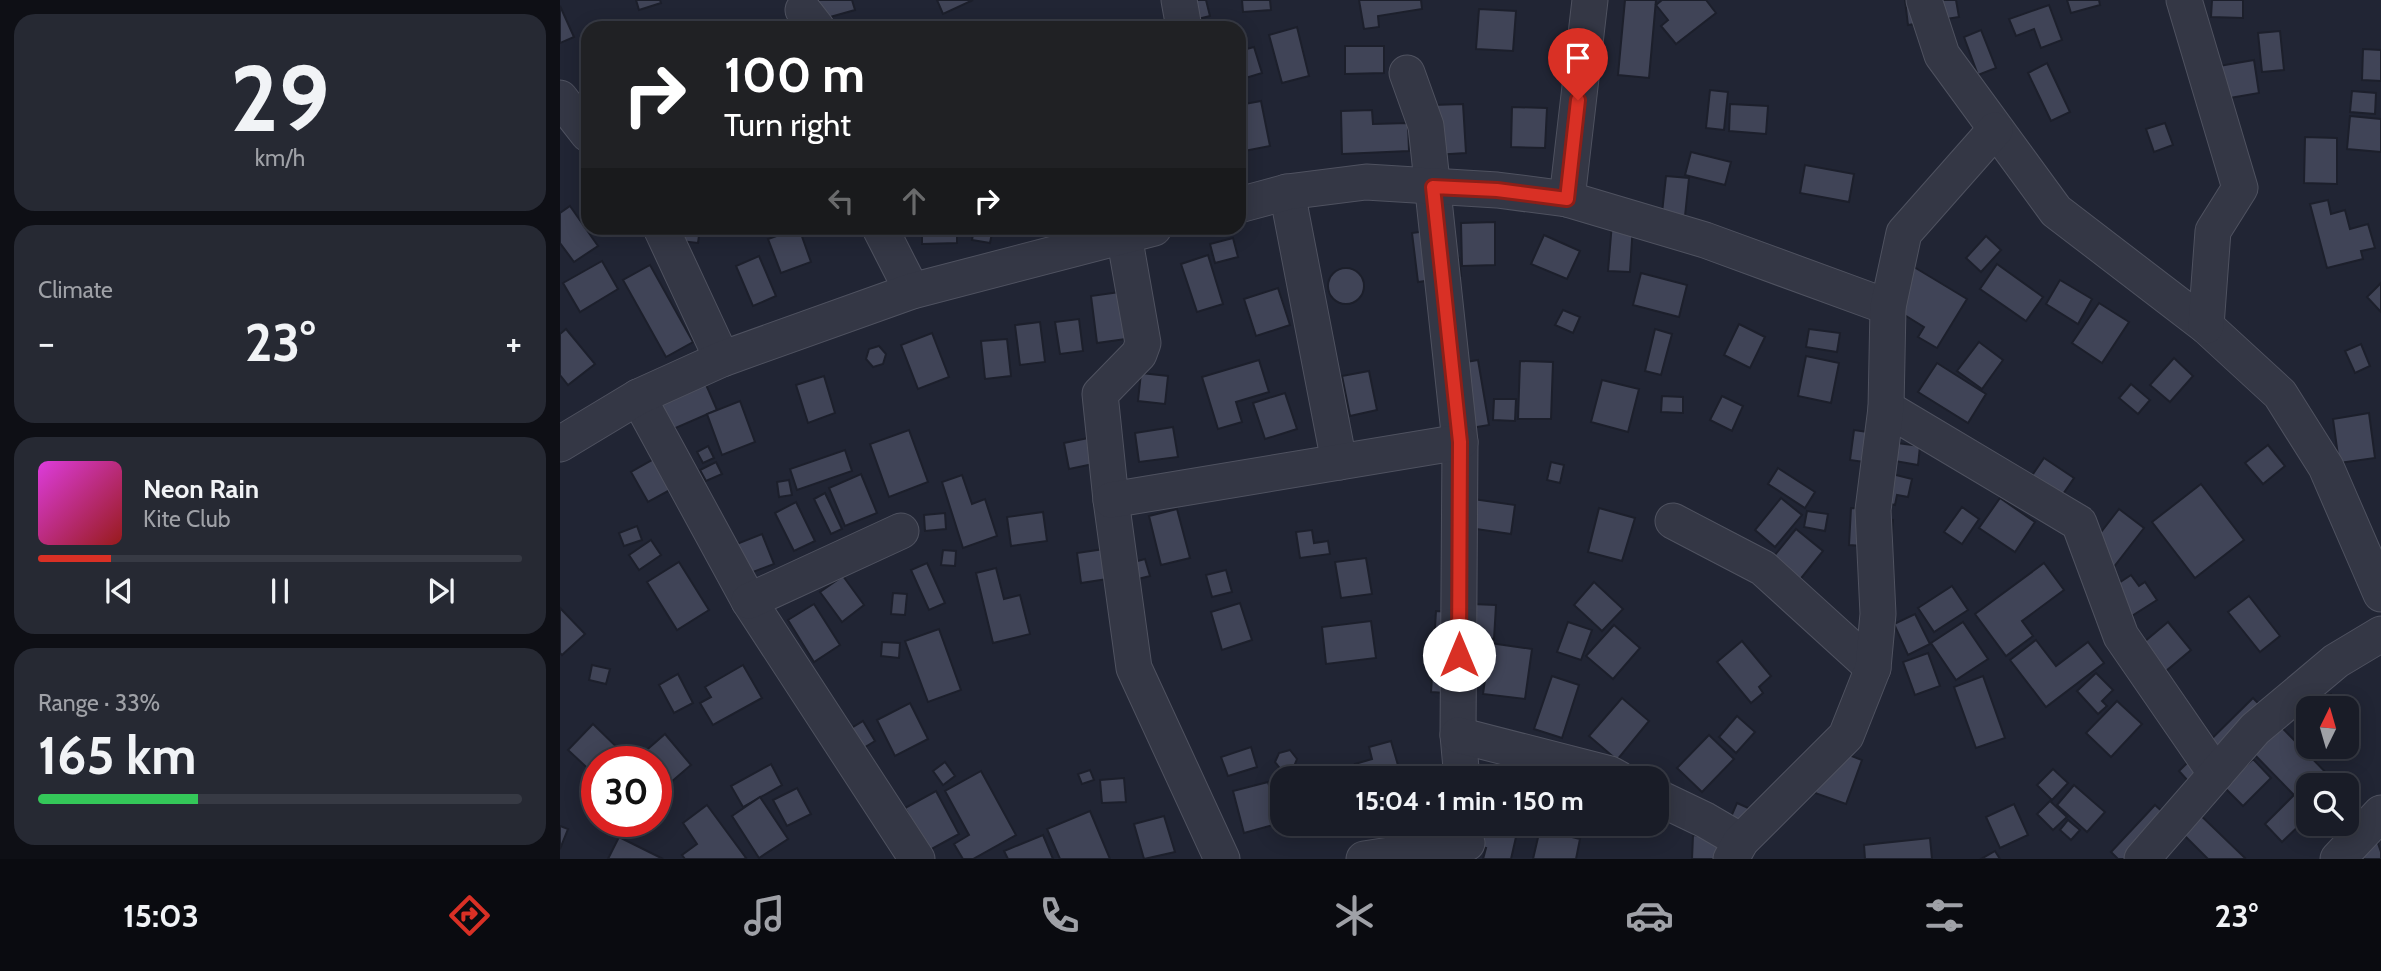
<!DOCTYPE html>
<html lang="en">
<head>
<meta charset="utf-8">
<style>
  :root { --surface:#191c27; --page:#262933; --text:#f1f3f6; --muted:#9fa1a7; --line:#373a44; --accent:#d93025 }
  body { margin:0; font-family:Cabin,sans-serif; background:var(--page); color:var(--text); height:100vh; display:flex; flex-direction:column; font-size:26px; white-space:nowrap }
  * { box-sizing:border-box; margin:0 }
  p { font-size:23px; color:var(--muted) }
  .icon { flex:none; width:38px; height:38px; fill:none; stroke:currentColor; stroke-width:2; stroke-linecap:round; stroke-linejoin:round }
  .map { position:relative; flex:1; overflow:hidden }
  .sheet { display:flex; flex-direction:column; gap:14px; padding:14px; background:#0e0f15; width:560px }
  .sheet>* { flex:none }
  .banner { position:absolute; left:21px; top:21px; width:665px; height:214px; border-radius:21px; box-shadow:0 4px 18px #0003,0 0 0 2px var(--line); background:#202124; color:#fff; overflow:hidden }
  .needle { width:46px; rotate:5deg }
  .controls { position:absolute; left:1736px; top:696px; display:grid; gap:14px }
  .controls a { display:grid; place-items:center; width:63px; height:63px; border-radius:14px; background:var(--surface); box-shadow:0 4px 18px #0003,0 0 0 2px var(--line); font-size:35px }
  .speed { position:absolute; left:21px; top:746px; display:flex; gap:14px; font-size:35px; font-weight:700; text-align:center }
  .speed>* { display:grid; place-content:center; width:91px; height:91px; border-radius:50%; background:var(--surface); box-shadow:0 4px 18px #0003,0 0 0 2px var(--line); line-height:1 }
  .speed .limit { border:10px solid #d22; background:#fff; color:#111 }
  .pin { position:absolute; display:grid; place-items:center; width:60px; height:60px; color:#fff; margin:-72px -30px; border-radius:50% 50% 50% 0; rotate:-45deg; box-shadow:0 0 7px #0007 }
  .pin .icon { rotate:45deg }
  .me { position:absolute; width:77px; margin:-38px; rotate:0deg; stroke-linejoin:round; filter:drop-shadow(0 0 5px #0008) }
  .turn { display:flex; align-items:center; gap:24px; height:147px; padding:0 28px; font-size:32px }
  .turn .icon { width:91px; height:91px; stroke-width:2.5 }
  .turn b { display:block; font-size:49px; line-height:60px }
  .lanes { display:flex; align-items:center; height:66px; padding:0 28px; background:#0003; justify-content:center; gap:35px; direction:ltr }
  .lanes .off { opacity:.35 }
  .big { font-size:52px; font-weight:800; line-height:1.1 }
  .sheet .tile { flex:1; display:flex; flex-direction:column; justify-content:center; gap:10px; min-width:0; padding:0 24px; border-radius:21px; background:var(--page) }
  .sheet .dial { align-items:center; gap:0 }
  .dial b { font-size:91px; line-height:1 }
  .song { display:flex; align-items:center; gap:21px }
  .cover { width:84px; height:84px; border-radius:10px; background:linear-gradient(135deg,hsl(300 70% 55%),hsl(0 70% 35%)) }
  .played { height:7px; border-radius:4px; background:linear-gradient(90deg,var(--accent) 15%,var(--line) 15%) }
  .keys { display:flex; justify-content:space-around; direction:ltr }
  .heat { display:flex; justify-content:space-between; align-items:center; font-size:38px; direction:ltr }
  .charge { height:10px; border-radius:5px; background:linear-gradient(90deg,#34c759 33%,var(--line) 0) }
  .trip { position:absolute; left:710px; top:766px; width:399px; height:70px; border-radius:21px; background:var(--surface); box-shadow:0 4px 18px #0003,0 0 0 2px var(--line); font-weight:800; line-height:70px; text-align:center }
  .tab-bar { display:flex; height:112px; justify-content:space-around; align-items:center; background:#0a0b10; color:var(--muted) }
  .tab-bar .icon { width:49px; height:49px }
  .tab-bar .on { color:var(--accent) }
  .tab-bar b { font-size:32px; color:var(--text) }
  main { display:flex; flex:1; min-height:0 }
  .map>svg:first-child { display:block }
  .building { fill:#404457; stroke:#1c1f2b; stroke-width:2 }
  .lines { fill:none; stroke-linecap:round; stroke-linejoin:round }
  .minor-casing { stroke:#4f5260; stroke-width:37 }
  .minor { stroke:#343745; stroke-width:35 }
  .route-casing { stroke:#8d1f18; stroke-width:18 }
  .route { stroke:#d93025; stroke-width:12 }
</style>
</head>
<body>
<main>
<section class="sheet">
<div class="tile dial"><b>29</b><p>km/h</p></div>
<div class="tile"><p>Climate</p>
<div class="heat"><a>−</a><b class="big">23°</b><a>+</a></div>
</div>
<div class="tile">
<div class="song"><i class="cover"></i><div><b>Neon Rain</b><p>Kite Club</p></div></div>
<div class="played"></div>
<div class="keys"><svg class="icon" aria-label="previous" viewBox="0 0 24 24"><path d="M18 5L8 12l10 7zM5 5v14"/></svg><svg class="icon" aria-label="pause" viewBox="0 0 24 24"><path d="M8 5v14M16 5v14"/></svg><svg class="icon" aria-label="next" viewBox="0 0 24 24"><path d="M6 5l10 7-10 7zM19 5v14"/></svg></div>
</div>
<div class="tile"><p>Range · 33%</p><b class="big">165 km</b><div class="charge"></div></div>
</section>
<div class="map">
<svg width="1821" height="859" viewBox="0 0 1821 859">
  <rect width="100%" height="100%" fill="#212534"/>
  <g class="building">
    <polygon points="76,0 100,0 101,3 79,10"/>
    <polygon points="257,0 292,0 295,10 263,19"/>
    <polygon points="377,0 413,0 383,14"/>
    <polygon points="629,0 646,0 650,16 630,21"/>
    <polygon points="682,0 710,0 711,10 683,12"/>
    <polygon points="799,0 861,0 862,9 818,16 819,27 804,29"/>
    <polygon points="1065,0 1096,0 1089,78 1058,75"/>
    <polygon points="1102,0 1146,0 1156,13 1116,44 1101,26 1108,20 1096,5"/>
    <polygon points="1345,0 1396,0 1399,17 1348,25"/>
    <polygon points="1507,0 1539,0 1540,5 1511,13"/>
    <polygon points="1652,0 1683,0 1683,18 1651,17"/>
    <polygon points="1489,5 1502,40 1481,48 1474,29 1456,36 1449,19"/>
    <polygon points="0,6 14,37 0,43"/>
    <polygon points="919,9 956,11 953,51 916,49"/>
    <polygon points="737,27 749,76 722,83 709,35"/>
    <polygon points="1421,30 1436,68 1418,75 1404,37"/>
    <polygon points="1720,31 1724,70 1702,72 1698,33"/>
    <polygon points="785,46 824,46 824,73 785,74"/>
    <polygon points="694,47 702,73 679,80 679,51"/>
    <polygon points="1803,49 1821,50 1821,81 1802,80"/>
    <polygon points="1694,60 1699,93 1664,99 1659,66"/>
    <polygon points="1487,63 1510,112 1491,121 1468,73"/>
    <polygon points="1150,90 1168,92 1164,130 1146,128"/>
    <polygon points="1792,91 1816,93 1815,114 1790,112"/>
    <polygon points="701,101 710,146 679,152 679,105"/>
    <polygon points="903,104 906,153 874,155 872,105"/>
    <polygon points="1170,104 1208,106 1206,134 1169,131"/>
    <polygon points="952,107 987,108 985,148 951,147"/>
    <polygon points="812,110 813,124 848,123 849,151 782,154 781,111"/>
    <polygon points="1790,116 1821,119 1821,152 1787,149"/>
    <polygon points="1605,123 1613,145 1594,152 1586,129"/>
    <polygon points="1745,137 1777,138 1777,184 1744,183"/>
    <polygon points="1131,152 1171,162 1165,185 1125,175"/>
    <polygon points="1245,165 1294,174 1289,202 1240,193"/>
    <polygon points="1106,176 1129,178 1125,216 1102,213"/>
    <polygon points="1768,200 1771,214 1785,210 1790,229 1808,224 1815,248 1801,251 1803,259 1767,268 1750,204"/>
    <polygon points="10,206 38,246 14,262 0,243 0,213"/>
    <polygon points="935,222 935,265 902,266 901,223"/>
    <polygon points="1052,223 1073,224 1070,272 1048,271"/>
    <polygon points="122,228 140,228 138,243 120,241"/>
    <polygon points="239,228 251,262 221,273 208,239"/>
    <polygon points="362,228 397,228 397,243 362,244"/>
    <polygon points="414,228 433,228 430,243 412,240"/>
    <polygon points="881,229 886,260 899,258 901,276 858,282 852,233"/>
    <polygon points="984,235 1020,251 1007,279 971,264"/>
    <polygon points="1426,236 1441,250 1421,272 1406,258"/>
    <polygon points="673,238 678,257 655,263 650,244"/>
    <polygon points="648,255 663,304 637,312 621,264"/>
    <polygon points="199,256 216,296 193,306 176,266"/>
    <polygon points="42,261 58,289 20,312 3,283"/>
    <polygon points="1349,264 1407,299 1377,348 1358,337 1364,327 1325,303"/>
    <polygon points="1437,264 1483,297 1466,321 1420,289"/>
    <polygon points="90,265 133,342 106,357 63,280"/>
    <circle cx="786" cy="286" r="18"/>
    <polygon points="1081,273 1127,285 1119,317 1073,305"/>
    <polygon points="1500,280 1532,299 1518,324 1486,304"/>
    <polygon points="1821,283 1821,312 1807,297"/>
    <polygon points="718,288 730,325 696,336 684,299"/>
    <polygon points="567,291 573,338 537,343 531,296"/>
    <polygon points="1539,303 1569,322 1542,363 1512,343"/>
    <polygon points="1003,310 1020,317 1013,333 995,325"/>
    <polygon points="519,319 523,351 500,354 495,322"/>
    <polygon points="480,322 485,362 460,365 455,325"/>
    <polygon points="1179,324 1205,337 1190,368 1164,355"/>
    <polygon points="6,329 35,364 8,385 0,375 0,334"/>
    <polygon points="1095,329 1112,334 1101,375 1085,371"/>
    <polygon points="1249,329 1280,333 1277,352 1246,347"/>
    <polygon points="372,333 389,377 358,389 341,345"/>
    <polygon points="447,339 451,376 425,379 421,341"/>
    <polygon points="1419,342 1443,360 1422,389 1397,371"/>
    <polygon points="1801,344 1810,366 1795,373 1785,351"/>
    <polygon points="319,346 326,354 323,364 313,367 306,359 309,349"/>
    <polygon points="1246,356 1279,363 1271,403 1238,396"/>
    <polygon points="1614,358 1633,376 1610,402 1590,385"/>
    <polygon points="699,360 709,392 676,402 682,422 658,429 642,377"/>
    <polygon points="918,360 929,425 899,430 888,365"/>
    <polygon points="960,361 993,362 991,419 958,419"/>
    <polygon points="1377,363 1426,394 1408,423 1358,392"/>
    <polygon points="809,371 817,410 790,416 782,376"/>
    <polygon points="581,373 608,376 605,404 578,401"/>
    <polygon points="264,376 275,413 248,423 236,385"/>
    <polygon points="144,380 157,410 111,430 98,398"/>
    <polygon points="1042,380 1079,389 1068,432 1031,422"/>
    <polygon points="1571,384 1590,400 1578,414 1559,398"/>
    <polygon points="725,393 737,429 705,439 693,403"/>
    <polygon points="1102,396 1123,397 1123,413 1101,412"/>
    <polygon points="1162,396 1183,406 1172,431 1150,420"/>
    <polygon points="934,399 956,399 955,421 933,420"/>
    <polygon points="180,401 195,442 162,455 147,414"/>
    <polygon points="1809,413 1815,458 1779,463 1773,419"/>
    <polygon points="613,427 618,457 579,462 575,433"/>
    <polygon points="349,430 368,482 329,497 310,444"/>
    <polygon points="1294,430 1328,435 1325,465 1290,460"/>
    <polygon points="533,437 538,463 509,469 504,443"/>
    <polygon points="1337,443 1360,446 1358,465 1335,461"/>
    <polygon points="1708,445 1725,466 1703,484 1685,463"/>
    <polygon points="148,446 154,458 143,463 137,452"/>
    <polygon points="285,450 292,471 237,490 230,469"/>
    <polygon points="1484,458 1514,478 1501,497 1471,477"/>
    <polygon points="94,459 110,490 88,502 71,472"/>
    <polygon points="156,462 162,474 146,481 140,470"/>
    <polygon points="991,462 1004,465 1000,483 987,480"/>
    <polygon points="1218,468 1255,492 1245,508 1208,484"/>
    <polygon points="1328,473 1352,479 1348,497 1337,495 1335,505 1321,502"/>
    <polygon points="301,474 317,513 285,526 269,488"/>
    <polygon points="402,475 412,504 425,499 437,536 403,548 382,482"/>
    <polygon points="229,480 232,495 219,497 217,482"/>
    <polygon points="1641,484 1684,540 1635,578 1592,522"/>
    <polygon points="265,493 282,529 271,534 254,499"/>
    <polygon points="1221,498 1242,515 1215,547 1195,530"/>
    <polygon points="1440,498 1475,522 1455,552 1419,528"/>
    <polygon points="913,499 955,505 951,534 909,528"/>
    <polygon points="236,502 255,541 234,551 215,513"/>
    <polygon points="1402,507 1419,519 1402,544 1384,532"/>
    <polygon points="1039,508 1075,518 1062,561 1028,552"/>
    <polygon points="1291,508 1308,509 1307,518 1333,520 1331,548 1289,545"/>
    <polygon points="617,509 630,558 601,565 589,516"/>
    <polygon points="1559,509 1584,528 1553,568 1528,549"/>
    <polygon points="1247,511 1268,514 1265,531 1244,527"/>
    <polygon points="483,512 487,541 451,546 447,517"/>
    <polygon points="385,513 386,529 365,531 364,515"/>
    <polygon points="77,526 82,540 64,546 59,533"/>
    <polygon points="1236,529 1263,551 1230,592 1202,571"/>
    <polygon points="752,530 754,543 768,541 770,554 740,558 736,532"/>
    <polygon points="202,534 214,564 185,575 174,545"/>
    <polygon points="91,540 101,555 79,570 69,555"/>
    <polygon points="551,548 554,578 521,583 517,553"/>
    <polygon points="383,550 396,551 395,566 381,565"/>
    <polygon points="806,558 812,594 781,598 775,562"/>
    <polygon points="585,559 590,576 574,580 570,563"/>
    <polygon points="119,562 149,610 117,630 87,582"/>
    <polygon points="367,563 385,603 369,610 351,570"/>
    <polygon points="1484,563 1504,590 1462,621 1473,636 1446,656 1415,614"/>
    <polygon points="436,568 444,599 460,595 470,634 433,643 416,573"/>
    <polygon points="666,570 672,592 652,597 646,575"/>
    <polygon points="1571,575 1579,586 1585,582 1597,600 1548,631 1530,602"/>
    <polygon points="283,576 304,605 282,622 260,592"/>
    <polygon points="1034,582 1063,609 1042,631 1014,605"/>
    <polygon points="1392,586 1408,610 1374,632 1358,608"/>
    <polygon points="333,593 347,594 345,615 331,614"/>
    <polygon points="1689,596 1720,636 1700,652 1668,612"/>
    <polygon points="680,603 692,640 662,650 651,612"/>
    <polygon points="254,604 280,645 254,662 228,620"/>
    <polygon points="912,604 936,605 934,639 910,637"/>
    <polygon points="0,608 25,634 2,655 0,653"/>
    <polygon points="876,611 905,613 900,694 871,692"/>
    <polygon points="1355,614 1370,644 1348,655 1334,624"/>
    <polygon points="811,621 816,658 766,664 762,627"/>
    <polygon points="1008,622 1032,630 1021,660 997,652"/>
    <polygon points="1403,622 1428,659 1396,680 1371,643"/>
    <polygon points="1608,622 1631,650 1582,691 1559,663"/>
    <polygon points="1054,625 1080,648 1053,679 1026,656"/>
    <polygon points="379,629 401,690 368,702 345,641"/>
    <polygon points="1476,640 1496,666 1528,642 1544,663 1486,707 1450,660"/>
    <polygon points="1182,641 1211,676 1199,687 1203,693 1191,703 1157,662"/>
    <polygon points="322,642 340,643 339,658 321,656"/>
    <polygon points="930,643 972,649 965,699 923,694"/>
    <polygon points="1368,653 1380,686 1355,695 1343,662"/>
    <polygon points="32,665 50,669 46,684 29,680"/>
    <polygon points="183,665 202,698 153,725 140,703 151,697 145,687"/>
    <polygon points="1536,673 1553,690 1542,701 1547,706 1538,714 1517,691"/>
    <polygon points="118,674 133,703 114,713 99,685"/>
    <polygon points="992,676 1019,685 1002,738 974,729"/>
    <polygon points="1423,676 1445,738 1416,748 1394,687"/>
    <polygon points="1771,694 1778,709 1748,709 1748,732 1737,710"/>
    <polygon points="1062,698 1089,721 1057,760 1029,736"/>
    <polygon points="1693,698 1779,786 1748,786 1748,817 1722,842 1705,824 1734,795 1691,751 1629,782 1619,771"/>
    <polygon points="1557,701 1582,724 1551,757 1526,733"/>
    <polygon points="350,703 368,739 335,756 317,720"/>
    <polygon points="1177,716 1195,732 1176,753 1159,737"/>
    <polygon points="303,721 315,741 297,752 285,732"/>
    <polygon points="33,724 67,757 64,761 37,761 37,777 8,750"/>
    <polygon points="105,734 131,765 96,795 96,761 74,761"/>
    <polygon points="1149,735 1174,759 1142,792 1117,768"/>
    <polygon points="831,741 842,779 799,779 795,764 812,759 809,747"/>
    <polygon points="691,747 697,767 668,776 661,757"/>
    <polygon points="1271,748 1302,760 1286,804 1255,793"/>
    <polygon points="730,750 737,759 733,769 722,771 715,762 719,753"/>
    <polygon points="1693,759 1711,778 1683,806 1664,787"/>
    <polygon points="385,762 395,776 383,785 373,771"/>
    <polygon points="211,764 222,785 183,807 171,786"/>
    <polygon points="1493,769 1508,783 1492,800 1477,785"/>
    <polygon points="530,770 534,780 522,784 518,774"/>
    <polygon points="421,771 456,835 413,859 403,859 394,844 409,835 385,791"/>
    <polygon points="564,778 566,802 542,803 540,780"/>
    <polygon points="708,782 720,823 684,833 673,791"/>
    <polygon points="1514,785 1545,812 1527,832 1497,805"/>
    <polygon points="237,788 251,814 227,826 213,800"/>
    <polygon points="376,791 399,834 368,851 345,808"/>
    <polygon points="200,797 228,839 199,858 172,816"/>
    <polygon points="1490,801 1507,817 1493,830 1477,814"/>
    <polygon points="1177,803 1195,811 1188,827 1170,819"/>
    <polygon points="1454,804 1468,835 1440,848 1426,817"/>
    <polygon points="147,805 186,858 184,859 125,859 122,855 137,844 123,823"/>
    <polygon points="1595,805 1615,823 1603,859 1558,859 1551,852"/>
    <polygon points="1633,808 1685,858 1684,859 1648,859 1615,826"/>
    <polygon points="530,811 550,859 500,859 487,829"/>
    <polygon points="1808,814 1821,852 1821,859 1781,859 1791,854 1781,824 1787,824 1787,821"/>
    <polygon points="604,816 615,852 584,859 574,824"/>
    <polygon points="1508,820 1520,830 1511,840 1500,830"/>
    <polygon points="932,824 959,824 951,859 923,859 926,848 913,845 917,829 930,832"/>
    <polygon points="0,826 8,829 0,849"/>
    <polygon points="980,829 1020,839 1016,859 973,859"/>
    <polygon points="483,835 493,859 448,859 444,851"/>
    <polygon points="1133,835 1187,840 1185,859 1132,859"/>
    <polygon points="59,837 103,859 48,859"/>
    <polygon points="1370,838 1372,859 1305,859 1304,845"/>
    <polygon points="1435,851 1440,859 1421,859"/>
  </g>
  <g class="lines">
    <defs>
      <g id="minor">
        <polyline points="619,0 624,28"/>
        <polyline points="1364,0 1382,55 1496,211 1646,326 1720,394 1766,467 1821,594"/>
        <polyline points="1624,0 1680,188 1653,231 1646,326"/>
        <polyline points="243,10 257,28"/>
        <polyline points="847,73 866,126 900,442 898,735 902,779"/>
        <polyline points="0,98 28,134"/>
        <polyline points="727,192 779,462"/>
        <polyline points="1007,199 1030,0"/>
        <polyline points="679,205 727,192 806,182 937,190 1007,199 1145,240 1328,307"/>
        <polyline points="101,228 162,359"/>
        <polyline points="320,228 352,291"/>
        <polyline points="564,235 583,343 579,354 540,394 551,500 574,668 662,859"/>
        <polyline points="78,397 189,601 357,859"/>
        <polyline points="1326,408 1519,523 1561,636 1656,774"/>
        <polyline points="0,444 78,397 162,359 352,291 594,228"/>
        <polyline points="551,500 900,442"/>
        <polyline points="1113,521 1203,568 1313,668"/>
        <polyline points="189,601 341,531"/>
        <polyline points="898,735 1050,774 1059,779"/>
        <polyline points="1097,797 1145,820 1181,841"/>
        <polyline points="804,859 907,843"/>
        <polyline points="1171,859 1181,841 1286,736 1313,668 1318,614 1313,510 1326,408 1328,307 1344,233 1435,130"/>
        <polyline points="1582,859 1695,729 1776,661 1821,634"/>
        <polyline points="1778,859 1821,813"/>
      </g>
    </defs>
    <use href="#minor" class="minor-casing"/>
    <use href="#minor" class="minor"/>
  </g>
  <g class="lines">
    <defs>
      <polyline id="route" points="899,655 900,442 873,187 937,190 1007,199 1018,100"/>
    </defs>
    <use href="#route" class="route-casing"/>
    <use href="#route" class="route"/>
  </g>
</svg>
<div class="controls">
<a><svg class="needle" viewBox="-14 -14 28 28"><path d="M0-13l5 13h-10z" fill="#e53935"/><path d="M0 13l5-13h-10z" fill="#9fa1a7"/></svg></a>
<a><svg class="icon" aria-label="search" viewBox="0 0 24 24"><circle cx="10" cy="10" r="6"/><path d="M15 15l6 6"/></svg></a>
</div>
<div class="speed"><div class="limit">30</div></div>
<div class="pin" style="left:1018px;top:100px;background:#d93025"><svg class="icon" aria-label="arrive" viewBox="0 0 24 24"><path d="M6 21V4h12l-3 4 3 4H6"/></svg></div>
<svg class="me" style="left:899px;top:655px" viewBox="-20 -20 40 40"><circle r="19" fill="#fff"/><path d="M0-13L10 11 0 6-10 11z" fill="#d93025"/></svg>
<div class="trip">15:04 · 1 min · 150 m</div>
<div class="banner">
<div class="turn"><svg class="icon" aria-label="right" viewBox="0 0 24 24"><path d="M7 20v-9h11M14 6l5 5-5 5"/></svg><div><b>100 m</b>Turn right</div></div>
<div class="lanes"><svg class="icon off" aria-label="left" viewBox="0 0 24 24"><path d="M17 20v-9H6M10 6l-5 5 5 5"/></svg><svg class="icon off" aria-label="ahead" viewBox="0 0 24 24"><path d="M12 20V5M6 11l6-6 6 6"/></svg><svg class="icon" aria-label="right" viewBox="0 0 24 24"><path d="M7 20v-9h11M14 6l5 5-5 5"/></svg></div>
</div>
</div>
</main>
<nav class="tab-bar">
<b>15:03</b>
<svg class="icon on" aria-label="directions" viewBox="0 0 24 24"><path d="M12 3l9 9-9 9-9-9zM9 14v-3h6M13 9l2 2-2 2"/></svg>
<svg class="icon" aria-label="music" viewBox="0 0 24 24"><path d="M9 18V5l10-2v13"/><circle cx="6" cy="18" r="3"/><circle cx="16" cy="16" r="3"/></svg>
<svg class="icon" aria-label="phone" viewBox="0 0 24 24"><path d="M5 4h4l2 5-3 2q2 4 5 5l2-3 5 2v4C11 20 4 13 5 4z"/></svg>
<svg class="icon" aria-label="climate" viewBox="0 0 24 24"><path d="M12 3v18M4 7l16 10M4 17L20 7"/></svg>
<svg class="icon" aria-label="car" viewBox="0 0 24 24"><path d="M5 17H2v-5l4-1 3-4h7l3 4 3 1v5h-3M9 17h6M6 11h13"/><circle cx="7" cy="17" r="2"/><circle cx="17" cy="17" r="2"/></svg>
<svg class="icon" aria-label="filters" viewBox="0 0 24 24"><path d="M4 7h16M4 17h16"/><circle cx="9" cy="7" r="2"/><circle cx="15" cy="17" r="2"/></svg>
<b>23°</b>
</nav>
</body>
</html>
